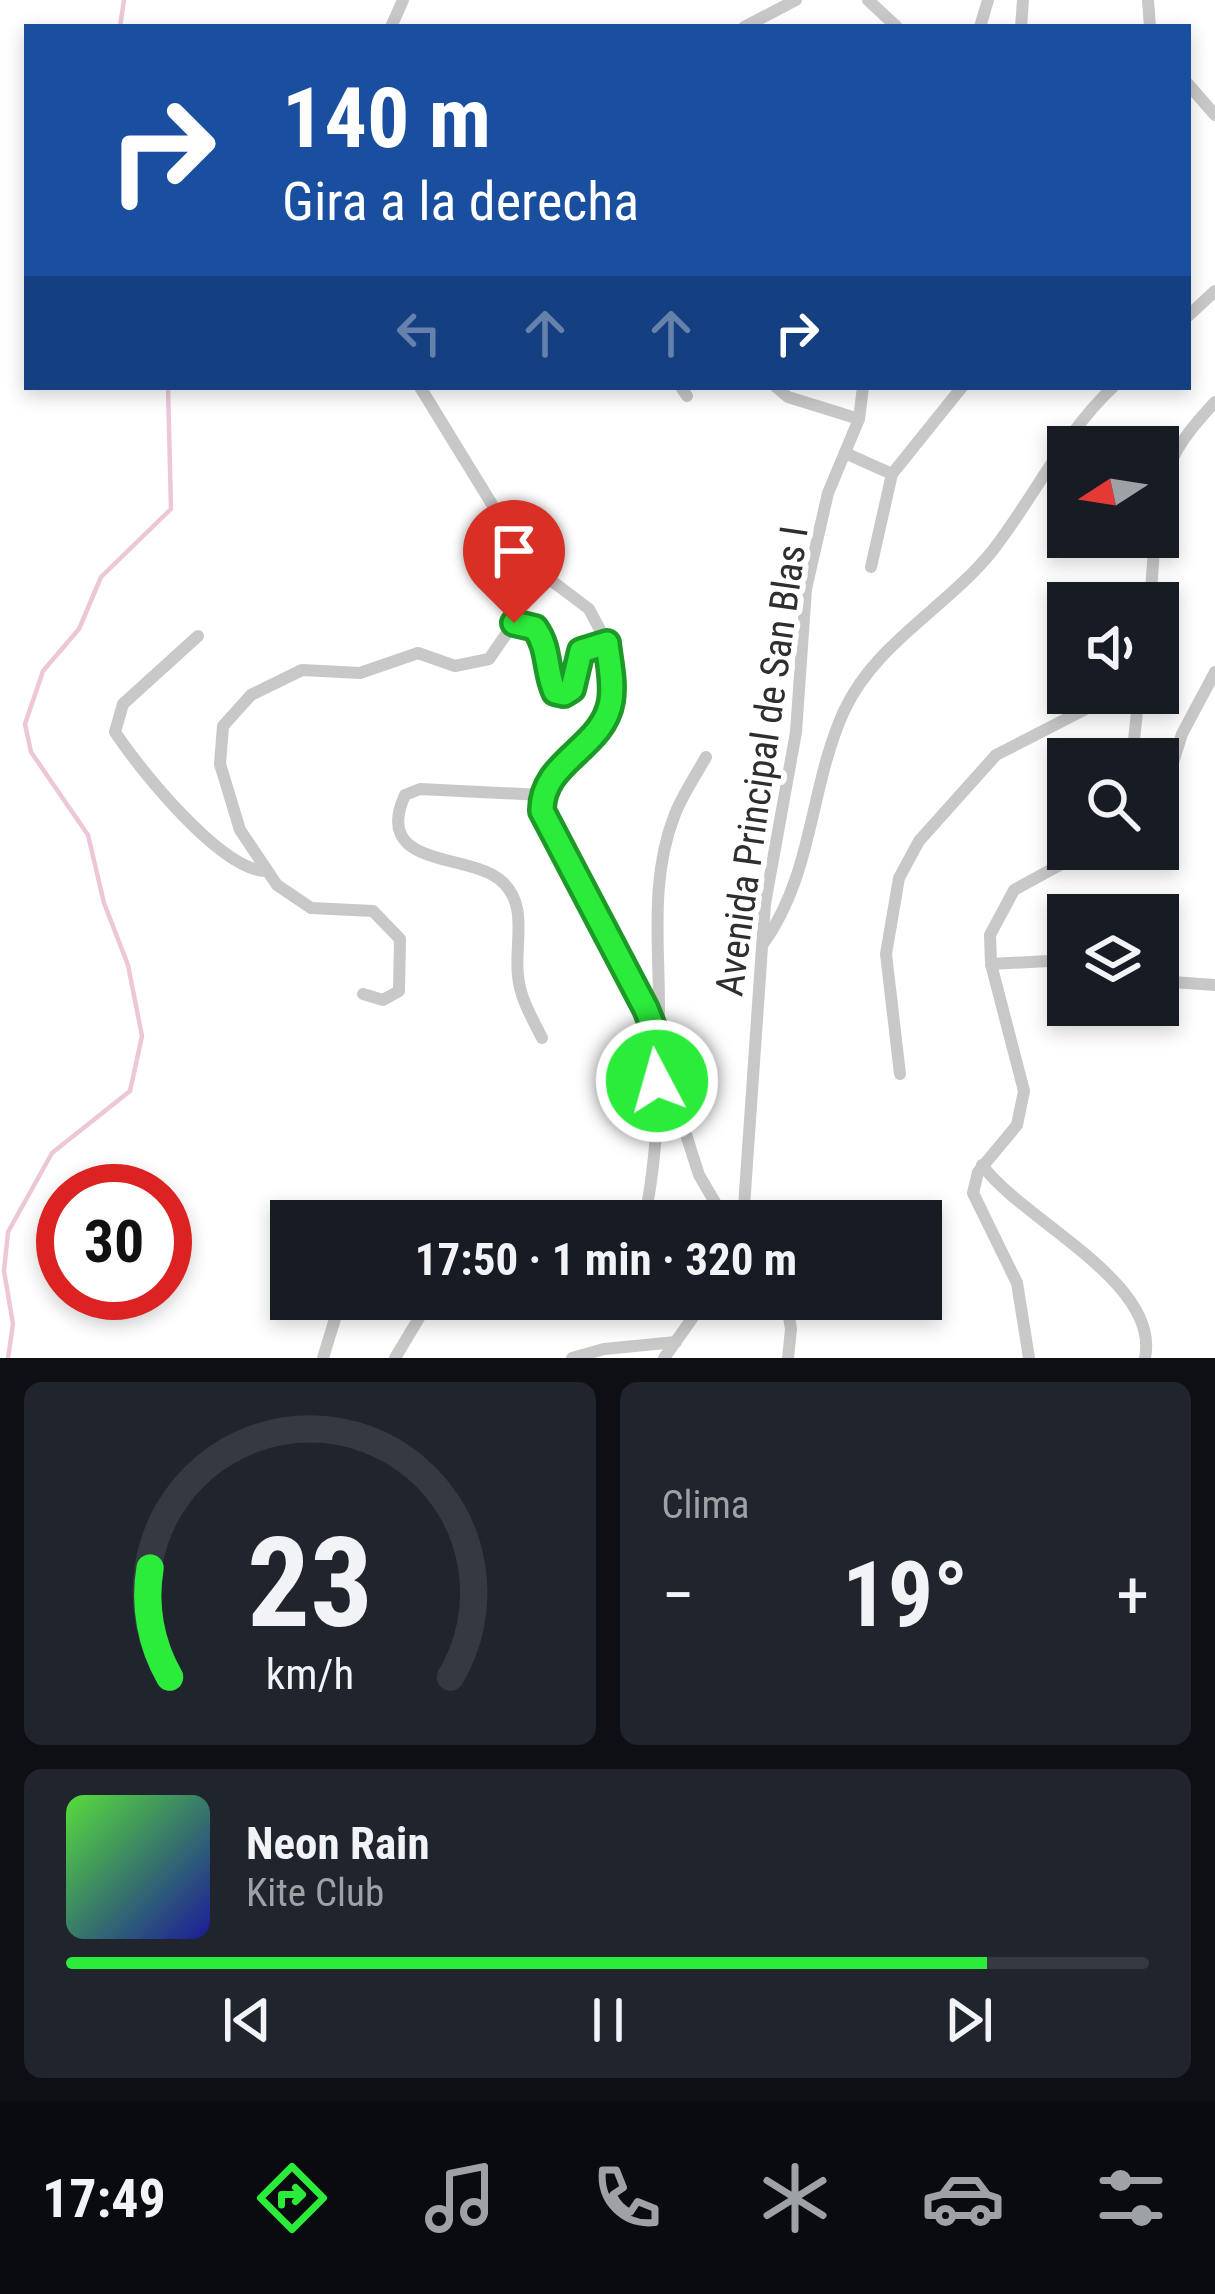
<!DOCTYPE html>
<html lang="es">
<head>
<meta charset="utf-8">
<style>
  :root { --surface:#171b24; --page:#20242c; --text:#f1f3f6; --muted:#9ea1a6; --line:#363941; --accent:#2beb3b }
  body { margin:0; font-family:"Roboto Condensed",sans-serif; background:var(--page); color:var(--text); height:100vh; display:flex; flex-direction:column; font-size:45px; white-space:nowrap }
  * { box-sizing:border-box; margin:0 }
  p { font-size:39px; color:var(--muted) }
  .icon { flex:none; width:66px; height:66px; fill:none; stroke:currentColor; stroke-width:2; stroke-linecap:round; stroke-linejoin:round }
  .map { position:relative; height:1358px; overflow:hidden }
  .details { display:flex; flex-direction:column; gap:24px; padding:24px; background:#0d0f14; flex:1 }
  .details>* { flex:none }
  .banner { position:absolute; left:24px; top:24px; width:1167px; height:366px; border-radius:0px; box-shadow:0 6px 18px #0003; background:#1a4fa0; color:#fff; overflow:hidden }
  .needle { width:78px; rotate:258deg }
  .tools { position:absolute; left:1047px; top:426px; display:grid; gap:24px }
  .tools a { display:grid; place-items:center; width:132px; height:132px; border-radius:0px; background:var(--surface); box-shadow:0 6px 18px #0003; font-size:60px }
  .speed { position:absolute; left:36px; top:1164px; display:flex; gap:24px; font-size:60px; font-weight:700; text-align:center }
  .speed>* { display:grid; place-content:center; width:156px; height:156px; border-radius:50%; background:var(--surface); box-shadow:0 6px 18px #0003; line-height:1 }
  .speed .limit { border:18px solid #d22; background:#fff; color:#111 }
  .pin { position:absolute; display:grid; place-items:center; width:102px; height:102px; color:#fff; margin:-123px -51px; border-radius:50% 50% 50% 0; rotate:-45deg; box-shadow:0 0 12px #0007 }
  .pin .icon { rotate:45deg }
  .me { position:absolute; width:132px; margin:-66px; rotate:354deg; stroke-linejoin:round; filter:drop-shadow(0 0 9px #0008) }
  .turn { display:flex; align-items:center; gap:42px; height:252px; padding:0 60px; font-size:54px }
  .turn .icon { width:156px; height:156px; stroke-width:2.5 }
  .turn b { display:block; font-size:84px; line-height:102px }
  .lanes { display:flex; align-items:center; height:114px; padding:0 60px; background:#0003; justify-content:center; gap:60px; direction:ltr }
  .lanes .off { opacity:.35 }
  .big { font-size:90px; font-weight:700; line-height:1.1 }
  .details .tile { flex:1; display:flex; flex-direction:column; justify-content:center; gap:18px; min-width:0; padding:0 42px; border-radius:18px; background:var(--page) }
  .details .dial { align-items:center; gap:0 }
  .dial svg { height:312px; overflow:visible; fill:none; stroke:var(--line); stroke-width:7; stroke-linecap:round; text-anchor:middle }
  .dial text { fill:var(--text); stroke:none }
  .song { display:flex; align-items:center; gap:36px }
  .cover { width:144px; height:144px; border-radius:18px; background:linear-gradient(135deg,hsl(110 70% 55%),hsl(240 70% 35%)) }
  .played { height:12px; border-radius:6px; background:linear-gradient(90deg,var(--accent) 85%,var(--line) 85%) }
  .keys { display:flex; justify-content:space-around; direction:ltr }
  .heat { display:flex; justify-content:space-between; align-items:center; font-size:66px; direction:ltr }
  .details .tiles { flex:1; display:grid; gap:24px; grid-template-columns:1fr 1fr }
  .tile:last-child { grid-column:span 2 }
  .trip { position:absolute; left:270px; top:1200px; width:672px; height:120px; border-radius:0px; background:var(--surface); box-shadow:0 6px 18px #0003; font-weight:700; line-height:120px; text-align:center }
  .menu { display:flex; height:192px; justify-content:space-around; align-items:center; background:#090b0e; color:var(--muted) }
  .menu .icon { width:84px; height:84px }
  .menu .selected { color:var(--accent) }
  .menu b { font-size:54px; color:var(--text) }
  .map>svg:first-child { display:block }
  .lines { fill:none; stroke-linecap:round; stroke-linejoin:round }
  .stream { stroke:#edc7d8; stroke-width:4.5 }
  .street { stroke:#c8c8c8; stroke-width:12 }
  .route-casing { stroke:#1c9926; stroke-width:30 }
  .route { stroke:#2beb3b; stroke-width:21 }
  .labels { text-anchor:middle; stroke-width:12; stroke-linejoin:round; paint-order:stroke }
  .street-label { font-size:39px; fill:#2e2e2e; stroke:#fff }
</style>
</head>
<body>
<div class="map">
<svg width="1215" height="1358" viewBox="0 0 1215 1358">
  <rect width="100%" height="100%" fill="#fff"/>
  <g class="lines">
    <g class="stream">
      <polyline points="120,27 124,0"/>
      <polyline points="8,1358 13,1324 4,1271 8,1232 52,1153 130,1091 142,1036 128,965 104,903 88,835 31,752 25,724 43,671 79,629 101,577 171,509 168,387"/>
    </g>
    <g class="street">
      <polyline points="868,0 897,27"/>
      <polyline points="1148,0 1150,27"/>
      <polyline points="391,27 403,0"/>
      <polyline points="744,27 796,0"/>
      <polyline points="980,27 988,0"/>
      <polyline points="1021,27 1023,0"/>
      <polyline points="1188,84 1215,115"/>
      <polyline points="1188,316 1215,291"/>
      <polyline points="420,387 528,563 589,609 607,643 612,680 602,725 549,778 542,811 646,1009 699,1175 726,1221"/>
      <polyline points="681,387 687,396"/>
      <polyline points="776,387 788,397 859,419"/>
      <polyline points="845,453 892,474"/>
      <path d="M 1158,506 C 1165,460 1184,435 1215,402"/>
      <polyline points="871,567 892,474 962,387"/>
      <polyline points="1150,603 1155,537"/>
      <path d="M 198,636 L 123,704 L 115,732 C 140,770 220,869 265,871"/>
      <polyline points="1132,759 1139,693"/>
      <path d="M 541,795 L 420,789 L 405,795 C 372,867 465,853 499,879 C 530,903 514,943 518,976 C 520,998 532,1018 542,1038"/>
      <polyline points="1158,810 1182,734 1215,672"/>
      <path d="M 763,944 C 814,873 809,788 844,711 C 875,643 948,607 993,550 C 1035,496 1063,434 1113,387"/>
      <polyline points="991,964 1068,960"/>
      <polyline points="1158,981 1215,985"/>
      <path d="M 363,994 L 383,1000 L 399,991 L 400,939 L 373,911 L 311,908 L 277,885 L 240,830 L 220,764 L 223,726 L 251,695 L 302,670 L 360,673 L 418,653 L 455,666 L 489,659 L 514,623 L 535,628 C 550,649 545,669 555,691 L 564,694 L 572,689 L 581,651 L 607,643"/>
      <polyline points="900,1074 886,954 899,878 919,841 996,755 1117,693"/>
      <path d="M 982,1165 C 1022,1220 1161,1282 1145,1358"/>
      <path d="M 644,1221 C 659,1152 659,1078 659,1007 C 659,943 650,877 675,814 C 683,794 696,775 706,757"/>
      <polyline points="743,1221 765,904 796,732 806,589 828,493 859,419 863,387"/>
      <polyline points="786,1299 791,1329 788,1358"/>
      <polyline points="573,1304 625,1299"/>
      <polyline points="323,1358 341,1299"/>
      <polyline points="395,1358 419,1318 420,1299"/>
      <polyline points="572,1358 604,1349 676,1342"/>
      <polyline points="664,1358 706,1299"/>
      <polyline points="1029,1358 1017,1283 973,1193 978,1172 1017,1125 1024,1091 991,964 990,935 1014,890 1089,849"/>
    </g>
  </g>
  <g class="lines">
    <defs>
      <path id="route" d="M 514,623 L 535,628 C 550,649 545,670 555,692 L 564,694 L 572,689 L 581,651 L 607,643 C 609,662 614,681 611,701 C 603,749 541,761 542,811 L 646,1009 L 658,1039 L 657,1081"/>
    </defs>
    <use href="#route" class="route-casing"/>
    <use href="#route" class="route"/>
  </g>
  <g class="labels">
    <g class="street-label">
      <text transform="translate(761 761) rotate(-82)" y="14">Avenida Principal de San Blas I</text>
    </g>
  </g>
</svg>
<div class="tools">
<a><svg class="needle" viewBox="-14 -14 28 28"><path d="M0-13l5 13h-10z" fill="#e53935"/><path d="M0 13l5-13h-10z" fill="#9ea1a6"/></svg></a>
<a><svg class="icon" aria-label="sound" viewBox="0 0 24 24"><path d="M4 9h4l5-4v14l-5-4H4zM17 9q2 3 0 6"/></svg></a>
<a><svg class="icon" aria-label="search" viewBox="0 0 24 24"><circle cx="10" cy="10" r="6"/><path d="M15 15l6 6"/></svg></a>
<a><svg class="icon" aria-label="layers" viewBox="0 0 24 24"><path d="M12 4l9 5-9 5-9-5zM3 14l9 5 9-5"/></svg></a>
</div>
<div class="speed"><div class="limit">30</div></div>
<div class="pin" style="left:514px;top:623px;background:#d93025"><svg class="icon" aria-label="arrive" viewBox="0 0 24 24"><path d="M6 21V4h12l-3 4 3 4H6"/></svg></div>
<svg class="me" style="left:657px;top:1081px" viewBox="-20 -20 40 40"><circle r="17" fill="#2beb3b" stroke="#fff" stroke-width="3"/><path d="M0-11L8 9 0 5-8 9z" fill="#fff"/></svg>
<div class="trip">17:50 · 1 min · 320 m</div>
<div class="banner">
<div class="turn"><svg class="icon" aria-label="right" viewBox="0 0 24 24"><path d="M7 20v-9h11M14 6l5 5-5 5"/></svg><div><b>140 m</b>Gira a la derecha</div></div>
<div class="lanes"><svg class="icon off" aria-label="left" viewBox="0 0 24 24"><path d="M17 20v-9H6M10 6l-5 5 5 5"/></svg><svg class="icon off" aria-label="ahead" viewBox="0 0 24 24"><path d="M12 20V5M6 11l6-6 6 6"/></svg><svg class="icon off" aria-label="ahead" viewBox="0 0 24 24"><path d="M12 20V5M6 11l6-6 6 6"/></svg><svg class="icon" aria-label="right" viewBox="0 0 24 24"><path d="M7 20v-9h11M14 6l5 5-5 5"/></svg></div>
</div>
</div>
<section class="details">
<div class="tiles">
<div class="tile dial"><svg viewBox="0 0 100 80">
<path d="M14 69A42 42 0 1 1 86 69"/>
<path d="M14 69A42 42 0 0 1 9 41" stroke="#2beb3b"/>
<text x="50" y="56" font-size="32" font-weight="700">23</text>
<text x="50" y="72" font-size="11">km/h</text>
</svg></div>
<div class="tile"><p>Clima</p>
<div class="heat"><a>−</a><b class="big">19°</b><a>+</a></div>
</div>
<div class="tile">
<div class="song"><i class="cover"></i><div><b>Neon Rain</b><p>Kite Club</p></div></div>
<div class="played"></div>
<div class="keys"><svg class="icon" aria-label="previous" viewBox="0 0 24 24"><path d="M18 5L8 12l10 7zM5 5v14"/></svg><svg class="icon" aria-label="pause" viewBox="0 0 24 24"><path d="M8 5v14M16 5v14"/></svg><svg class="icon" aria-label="next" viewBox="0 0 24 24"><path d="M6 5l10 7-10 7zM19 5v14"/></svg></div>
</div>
</div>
</section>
<nav class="menu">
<b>17:49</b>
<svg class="icon selected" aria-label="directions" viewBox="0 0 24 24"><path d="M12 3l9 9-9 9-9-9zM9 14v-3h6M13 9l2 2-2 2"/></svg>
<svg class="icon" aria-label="music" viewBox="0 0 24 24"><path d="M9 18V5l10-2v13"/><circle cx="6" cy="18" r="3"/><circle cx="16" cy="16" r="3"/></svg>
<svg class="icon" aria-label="phone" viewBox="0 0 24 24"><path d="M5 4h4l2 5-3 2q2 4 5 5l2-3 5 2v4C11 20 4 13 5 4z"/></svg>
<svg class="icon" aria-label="climate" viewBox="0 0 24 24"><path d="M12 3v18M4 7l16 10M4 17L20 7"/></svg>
<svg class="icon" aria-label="car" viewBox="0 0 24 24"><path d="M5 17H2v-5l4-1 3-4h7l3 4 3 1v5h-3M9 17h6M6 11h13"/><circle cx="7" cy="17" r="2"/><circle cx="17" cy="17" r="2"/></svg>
<svg class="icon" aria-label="filters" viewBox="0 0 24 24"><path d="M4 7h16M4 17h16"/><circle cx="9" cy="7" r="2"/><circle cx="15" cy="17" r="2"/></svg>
</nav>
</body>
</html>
